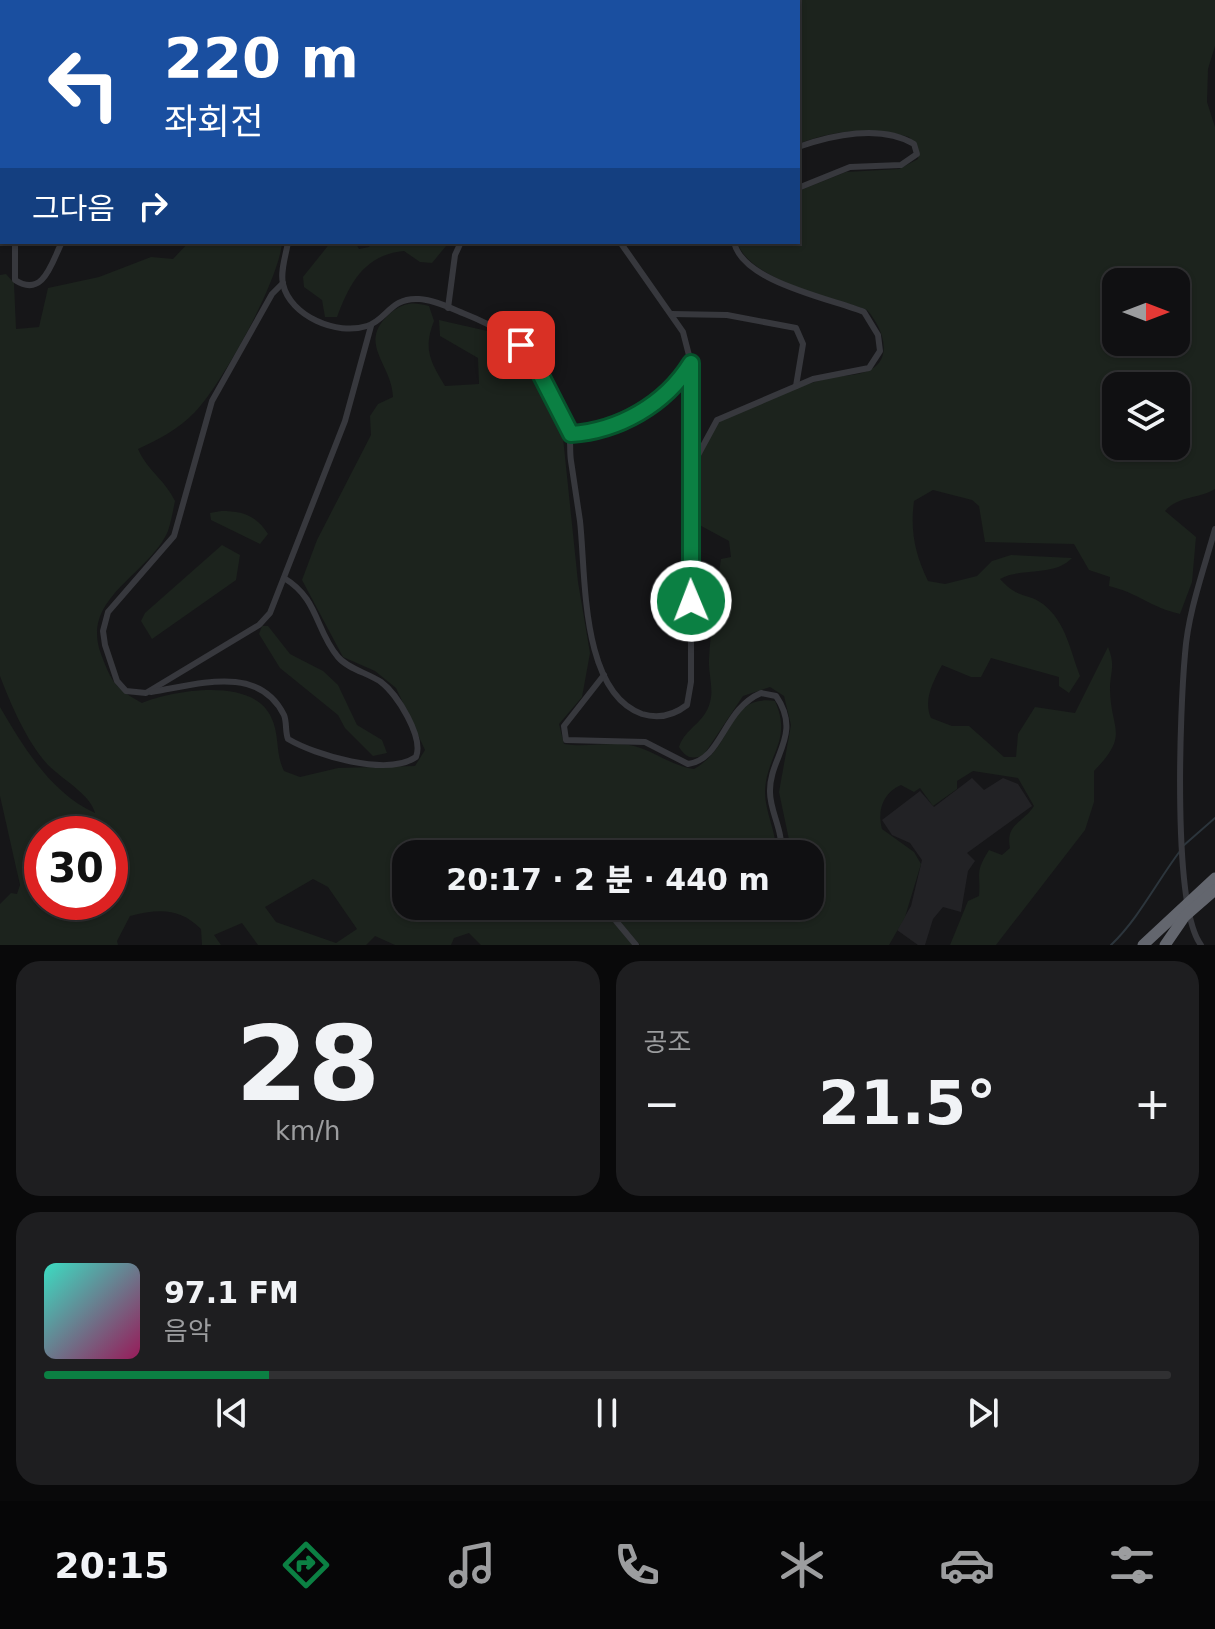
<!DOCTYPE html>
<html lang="ko">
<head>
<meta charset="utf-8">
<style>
  :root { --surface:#101012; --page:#1e1e20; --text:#f1f3f6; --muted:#9c9d9f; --line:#303032; --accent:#0b8043 }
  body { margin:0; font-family:"DejaVu Sans","Noto Sans KR",sans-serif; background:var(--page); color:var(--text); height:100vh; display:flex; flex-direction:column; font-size:30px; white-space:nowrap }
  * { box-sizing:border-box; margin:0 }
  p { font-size:26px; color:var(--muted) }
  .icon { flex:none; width:44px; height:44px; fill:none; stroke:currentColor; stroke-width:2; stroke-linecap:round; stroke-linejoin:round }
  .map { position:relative; height:945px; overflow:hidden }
  .panel { display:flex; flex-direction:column; gap:16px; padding:16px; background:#09090a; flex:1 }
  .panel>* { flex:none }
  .banner { position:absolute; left:0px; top:0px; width:800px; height:244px; box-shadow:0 2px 6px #0004,0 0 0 2px var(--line); background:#1a4fa0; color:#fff; overflow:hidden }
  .needle { width:52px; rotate:90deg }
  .fabs { position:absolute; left:1102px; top:268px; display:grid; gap:16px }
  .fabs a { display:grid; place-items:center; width:88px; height:88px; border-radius:16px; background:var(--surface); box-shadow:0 2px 6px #0004,0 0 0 2px var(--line); font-size:40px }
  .speed { position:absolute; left:24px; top:816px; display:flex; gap:16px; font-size:40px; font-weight:700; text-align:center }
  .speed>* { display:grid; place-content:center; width:104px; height:104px; border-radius:50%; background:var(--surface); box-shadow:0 2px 6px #0004,0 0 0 2px var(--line); line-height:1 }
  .speed .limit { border:12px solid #d22; background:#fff; color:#111 }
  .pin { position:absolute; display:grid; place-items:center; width:68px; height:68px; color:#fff; margin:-34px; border-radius:16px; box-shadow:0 4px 12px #0006 }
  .me { position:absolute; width:88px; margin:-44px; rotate:359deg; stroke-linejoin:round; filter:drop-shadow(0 0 6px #0008) }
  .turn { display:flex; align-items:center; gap:28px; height:168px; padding:0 32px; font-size:36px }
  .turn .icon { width:104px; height:104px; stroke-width:2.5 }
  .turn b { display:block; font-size:56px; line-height:68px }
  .then { display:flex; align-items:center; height:76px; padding:0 32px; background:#0003; gap:16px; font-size:30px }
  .big { font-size:60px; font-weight:800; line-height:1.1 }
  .panel .card { flex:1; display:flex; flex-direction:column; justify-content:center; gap:12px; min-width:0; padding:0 28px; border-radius:24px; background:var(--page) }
  .panel .dial { align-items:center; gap:0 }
  .dial b { font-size:104px; line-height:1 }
  .song { display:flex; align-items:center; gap:24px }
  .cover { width:96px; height:96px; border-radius:12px; background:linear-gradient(135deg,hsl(170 70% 55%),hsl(330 70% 35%)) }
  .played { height:8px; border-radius:4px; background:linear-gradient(90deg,var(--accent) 20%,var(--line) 20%) }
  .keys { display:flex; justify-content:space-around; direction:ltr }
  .heat { display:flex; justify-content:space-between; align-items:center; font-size:44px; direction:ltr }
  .panel .tiles { flex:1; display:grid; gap:16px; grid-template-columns:1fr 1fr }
  .card:last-child { grid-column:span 2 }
  .trip { position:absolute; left:392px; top:840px; width:432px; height:80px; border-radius:24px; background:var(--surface); box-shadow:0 2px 6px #0004,0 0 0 2px var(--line); font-weight:800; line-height:80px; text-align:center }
  .tabs { display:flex; height:128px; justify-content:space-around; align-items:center; background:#060607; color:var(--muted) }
  .tabs .icon { width:56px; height:56px }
  .tabs .selected { color:var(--accent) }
  .tabs b { font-size:36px; color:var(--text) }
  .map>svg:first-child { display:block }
  .built { fill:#222225 }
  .green { fill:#1c231d; fill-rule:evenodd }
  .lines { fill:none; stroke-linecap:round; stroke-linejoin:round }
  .stream { stroke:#2c353c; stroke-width:2 }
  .street { stroke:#37383d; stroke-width:6 }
  .highway { stroke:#63666e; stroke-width:11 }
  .route-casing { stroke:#07532c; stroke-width:20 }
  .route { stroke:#0b8043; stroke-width:14 }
</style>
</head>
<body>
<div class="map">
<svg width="1215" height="945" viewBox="0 0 1215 945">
  <rect width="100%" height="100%" fill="#161618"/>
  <polygon class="built" points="972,778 984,790 1003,778 1018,784 1032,806 967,853 975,861 968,871 961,912 943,907 933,919 925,945 918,945 897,930 911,906 922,860 910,843 892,835 882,820 920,791 934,807"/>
  <g class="green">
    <path d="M 737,0 L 1215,0 L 1215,46 L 1208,69 L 1207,102 L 1215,127 L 1215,489 C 1198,499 1178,496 1165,511 L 1196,537 L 1192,582 L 1180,614 C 1150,607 1138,593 1109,586 L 1110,577 L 1089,570 L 1074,544 L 985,542 L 979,506 L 972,500 L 933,490 L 914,501 C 910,531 915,554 928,581 L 945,584 L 977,576 L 992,561 L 1011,555 L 1072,558 C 1054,577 1022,567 1000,579 C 1019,600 1027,592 1043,604 C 1066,622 1070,650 1080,676 L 1069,693 L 1059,686 L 1059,677 L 991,658 L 981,677 L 971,677 L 942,665 C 933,682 923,700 931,718 L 952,726 L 969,726 L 1004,757 L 1016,757 L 1018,734 L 1035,707 L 1075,713 L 1108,647 C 1116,667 1110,671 1110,690 C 1111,731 1130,734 1094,771 L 1094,802 L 1085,830 L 996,945 L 950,945 L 968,901 L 979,896 C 981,873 974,874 989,850 L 1002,855 L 1010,848 C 1005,824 1023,823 1034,806 L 1018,778 L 973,771 L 957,781 L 957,789 L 933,806 L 920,788 L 914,792 L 901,785 C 883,793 877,810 882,829 L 914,852 L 921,864 L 905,917 L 889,945 L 640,945 L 617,918 L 614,906 L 810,906 L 810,854 L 792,854 L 779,792 L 791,725 L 784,696 L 770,687 L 743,696 L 703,756 C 691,759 686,758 679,747 C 685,728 705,723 710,702 C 714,689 708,673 709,659 C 711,625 716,592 721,559 L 731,557 L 729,541 L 692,521 L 692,473 L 716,424 C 746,407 797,385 830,378 C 844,375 866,376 877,365 C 892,350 879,323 867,310 C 832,297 750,281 737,242 L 798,242 L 798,191 L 846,172 L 899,169 L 918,159 L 919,151 L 909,137 C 872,127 834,130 798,144 L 798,2 ZM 1116,282 L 1176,282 L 1176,342 L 1116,342 ZM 1116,386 L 1176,386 L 1176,446 L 1116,446 Z"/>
    <path d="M 189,242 L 282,242 C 280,279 222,384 195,412 C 179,429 159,439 138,449 C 147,470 165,480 175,501 C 173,511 171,522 168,531 C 149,575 80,598 101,654 C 112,683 115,688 142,703 C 174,690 253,677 271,717 C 280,735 275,753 284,771 L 300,777 L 338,768 L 415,766 L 425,750 L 396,688 L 375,671 L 343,657 L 302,580 L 317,540 L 371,435 L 370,416 L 378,404 L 393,397 C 392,363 354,342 393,311 C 406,302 414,302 429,306 L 434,321 C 423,349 430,361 445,386 L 479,384 L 478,358 L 440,336 L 439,320 L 496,333 L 517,350 L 532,365 L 562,428 L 578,582 L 590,653 L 582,697 L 559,724 L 564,744 C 587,748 611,741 634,746 C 656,752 672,766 694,769 C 735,746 726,694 775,701 C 793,741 766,755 765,792 C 765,813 777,832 776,854 L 406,854 L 406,906 L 608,906 L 612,919 L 634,945 L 481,945 L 469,933 L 454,938 L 451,945 L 395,945 L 375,936 L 366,945 L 258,945 L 242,923 L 214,935 L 221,945 L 202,945 L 201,929 C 179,907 158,909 130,916 L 117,941 L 118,945 L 0,945 L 0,904 L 11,893 L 17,894 L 20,885 L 0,796 L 0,707 C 24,748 51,793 95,813 C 90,794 63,780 48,765 C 27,742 11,705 0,676 L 0,275 L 6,274 L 14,283 L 16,329 L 39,327 L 48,288 L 99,277 L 151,257 L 173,259 ZM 42,834 L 110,834 L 110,902 L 42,902 ZM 313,879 L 328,887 L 357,929 L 336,943 L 276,922 L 265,907 Z"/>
    <path d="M 331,242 L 355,242 L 359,249 L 369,247 L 372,242 L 442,242 L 446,246 L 432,263 L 420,262 L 404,251 C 364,255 350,283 337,317 L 325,317 L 322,300 L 304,287 L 303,277 Z"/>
    <path d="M 221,511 C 242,511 256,515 268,534 L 260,544 L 211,520 L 210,513 Z"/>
    <polygon points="222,545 240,555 236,580 152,639 141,621 145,613"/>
    <polygon points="262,626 268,626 290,654 323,671 338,685 357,725 382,740 387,753 373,756 345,728 338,715 280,668 259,634"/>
  </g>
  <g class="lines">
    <g class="stream">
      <polyline points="1183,846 1215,818"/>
      <path d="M 1111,945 C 1139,918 1156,883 1180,851"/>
    </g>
    <g class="street">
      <polyline points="157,0 159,2"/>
      <polyline points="421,0 422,2"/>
      <polyline points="76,2 77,0"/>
      <polyline points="187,2 188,0"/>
      <path d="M 798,147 C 832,135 881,124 914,144 L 917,154 L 901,165 L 850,167 L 798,188"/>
      <path d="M 15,242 L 15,280 C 44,299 52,261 62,242"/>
      <path d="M 288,242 C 286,255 280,271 283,284 C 290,316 337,336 367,326 C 387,320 390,297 419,299 C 435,300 450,308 465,314 C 528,339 540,365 567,425 C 572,437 569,448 571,461 C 574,481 577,501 580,521 C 586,574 580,692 642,714 C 658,719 674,715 687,705 L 691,682 L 691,363 L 683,332 L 620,242"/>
      <polyline points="283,283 272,294 212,401 174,536 108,612 103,631 105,645 117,681 126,691 146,693 259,625 270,613 345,421 371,326"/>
      <polyline points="448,308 455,255 461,242"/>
      <polyline points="672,314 727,315 796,328 803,344 796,386"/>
      <path d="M 571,434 C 617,431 663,406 689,366"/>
      <path d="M 691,468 L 717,420 L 813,379 L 869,368 L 880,351 L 878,335 L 864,312 C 832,299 742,282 734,242"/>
      <path d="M 604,675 L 564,726 L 566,740 L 645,742 L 688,764 C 723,759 722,710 761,693 L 776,696 C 803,735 769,757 770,792 C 770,813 785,833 780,854"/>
      <path d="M 151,692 C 193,686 258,662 284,715 C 287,722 285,732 288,739 C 315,755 387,777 416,757 C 424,737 397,694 381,682 C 368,673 348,669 338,657 C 315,630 319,599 284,578"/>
      <polyline points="611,906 616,921 636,945"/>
      <path d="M 1201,945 C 1172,907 1180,709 1185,654 C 1188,612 1204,569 1215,529"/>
    </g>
    <g class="highway">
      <polyline points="1143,945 1215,878"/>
      <polyline points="1165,945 1185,916 1215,890"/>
    </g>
  </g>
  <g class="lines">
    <defs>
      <path id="route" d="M 521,345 L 532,358 L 571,434 C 618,431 665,405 691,363 L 691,601"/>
    </defs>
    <use href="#route" class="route-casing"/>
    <use href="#route" class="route"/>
  </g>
</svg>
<div class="fabs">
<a><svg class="needle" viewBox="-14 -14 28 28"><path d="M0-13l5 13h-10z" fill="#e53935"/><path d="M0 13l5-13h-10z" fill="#9c9d9f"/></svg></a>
<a><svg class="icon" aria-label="layers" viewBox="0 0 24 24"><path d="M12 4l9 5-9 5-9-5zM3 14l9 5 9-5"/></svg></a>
</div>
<div class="speed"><div class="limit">30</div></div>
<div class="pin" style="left:521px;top:345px;background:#d93025"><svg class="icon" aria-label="arrive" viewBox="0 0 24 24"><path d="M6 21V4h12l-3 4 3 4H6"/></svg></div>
<svg class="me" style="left:691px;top:601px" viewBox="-20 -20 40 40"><circle r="17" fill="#0b8043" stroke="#fff" stroke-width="3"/><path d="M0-11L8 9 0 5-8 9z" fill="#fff"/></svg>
<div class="trip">20:17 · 2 분 · 440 m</div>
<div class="banner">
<div class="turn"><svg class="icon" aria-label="left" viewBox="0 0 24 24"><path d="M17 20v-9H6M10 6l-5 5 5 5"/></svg><div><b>220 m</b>좌회전</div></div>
<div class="then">그다음<svg class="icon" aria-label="right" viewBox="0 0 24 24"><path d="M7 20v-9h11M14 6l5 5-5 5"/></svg></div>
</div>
</div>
<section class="panel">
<div class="tiles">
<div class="card dial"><b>28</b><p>km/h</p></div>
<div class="card"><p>공조</p>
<div class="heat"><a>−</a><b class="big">21.5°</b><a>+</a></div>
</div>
<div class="card">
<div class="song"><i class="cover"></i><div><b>97.1 FM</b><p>음악</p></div></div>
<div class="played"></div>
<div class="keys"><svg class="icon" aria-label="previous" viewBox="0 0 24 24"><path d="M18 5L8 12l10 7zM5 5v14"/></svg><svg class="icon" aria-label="pause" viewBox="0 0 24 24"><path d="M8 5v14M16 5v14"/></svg><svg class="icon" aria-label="next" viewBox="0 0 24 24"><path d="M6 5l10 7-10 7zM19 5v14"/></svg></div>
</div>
</div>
</section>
<nav class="tabs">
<b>20:15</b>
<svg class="icon selected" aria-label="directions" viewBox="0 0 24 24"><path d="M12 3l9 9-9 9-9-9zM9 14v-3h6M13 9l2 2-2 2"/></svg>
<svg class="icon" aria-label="music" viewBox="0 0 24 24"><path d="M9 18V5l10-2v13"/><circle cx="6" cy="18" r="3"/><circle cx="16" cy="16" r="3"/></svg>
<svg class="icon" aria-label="phone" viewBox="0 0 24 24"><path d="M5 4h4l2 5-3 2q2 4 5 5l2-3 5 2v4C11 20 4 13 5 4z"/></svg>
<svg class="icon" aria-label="climate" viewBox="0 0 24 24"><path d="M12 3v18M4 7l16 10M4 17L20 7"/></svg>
<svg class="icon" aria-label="car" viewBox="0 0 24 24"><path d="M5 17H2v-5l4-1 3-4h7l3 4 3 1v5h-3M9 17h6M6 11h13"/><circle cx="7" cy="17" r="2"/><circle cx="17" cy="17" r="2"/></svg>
<svg class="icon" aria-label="filters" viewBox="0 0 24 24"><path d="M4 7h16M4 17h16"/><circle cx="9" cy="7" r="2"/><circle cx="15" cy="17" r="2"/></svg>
</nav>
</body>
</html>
